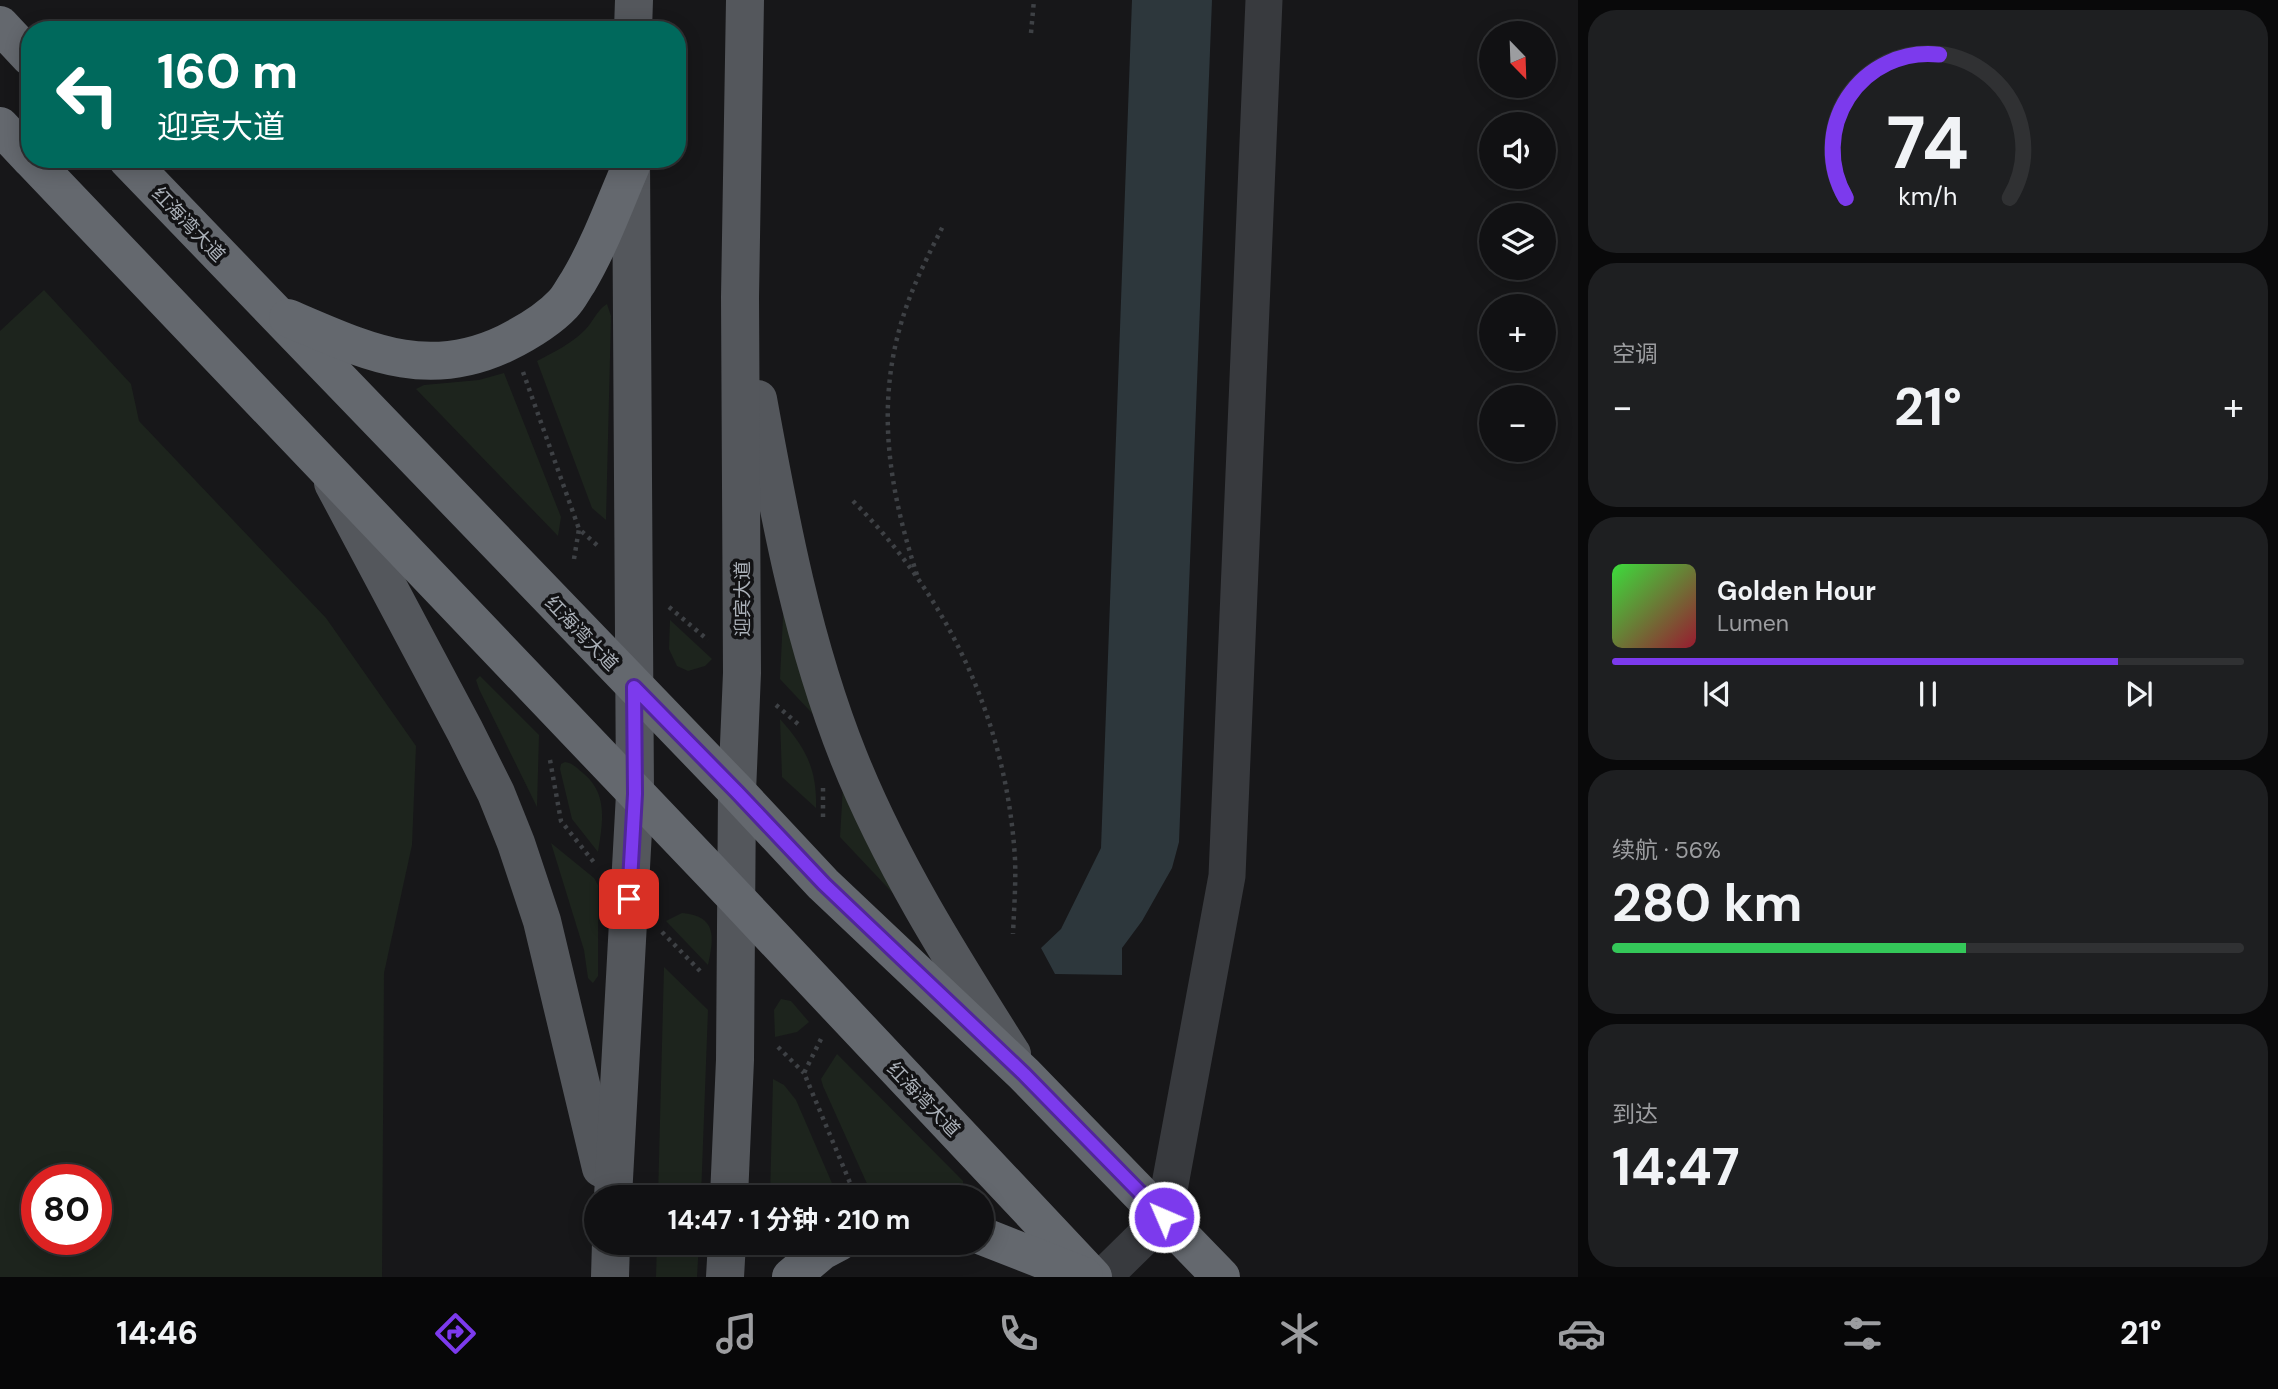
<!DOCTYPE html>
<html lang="zh">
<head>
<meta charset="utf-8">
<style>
  :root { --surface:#111113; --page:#1e1f21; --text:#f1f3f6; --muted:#9c9da0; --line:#303133; --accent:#7c3aed }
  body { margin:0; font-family:"DM Sans","Noto Sans SC",sans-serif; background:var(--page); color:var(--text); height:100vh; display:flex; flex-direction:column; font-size:26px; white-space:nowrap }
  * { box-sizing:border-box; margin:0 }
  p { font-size:23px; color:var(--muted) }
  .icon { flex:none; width:38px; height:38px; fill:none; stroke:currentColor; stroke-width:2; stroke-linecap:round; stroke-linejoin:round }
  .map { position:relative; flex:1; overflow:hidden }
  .drawer { display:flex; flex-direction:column; gap:10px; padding:10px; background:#09090a; width:700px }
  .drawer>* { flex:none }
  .banner { position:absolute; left:21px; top:21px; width:665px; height:147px; border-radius:28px; box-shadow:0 4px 18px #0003,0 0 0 2px var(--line); background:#00695c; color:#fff; overflow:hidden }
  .needle { width:46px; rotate:157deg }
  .controls { position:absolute; left:1479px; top:21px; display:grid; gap:14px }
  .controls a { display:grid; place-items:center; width:77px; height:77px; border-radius:50%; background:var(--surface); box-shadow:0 4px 18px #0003,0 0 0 2px var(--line); font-size:35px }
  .speed { position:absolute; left:21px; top:1164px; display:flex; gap:14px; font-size:35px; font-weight:700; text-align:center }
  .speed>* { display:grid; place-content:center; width:91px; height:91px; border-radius:50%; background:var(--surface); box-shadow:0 4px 18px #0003,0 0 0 2px var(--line); line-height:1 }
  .speed .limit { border:10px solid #d22; background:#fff; color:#111 }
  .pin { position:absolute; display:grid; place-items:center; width:60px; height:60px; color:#fff; margin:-30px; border-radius:14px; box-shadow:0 4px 10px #0006 }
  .me { position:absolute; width:77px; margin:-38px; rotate:315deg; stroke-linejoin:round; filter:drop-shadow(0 0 5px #0008) }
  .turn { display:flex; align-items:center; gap:24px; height:147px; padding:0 21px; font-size:32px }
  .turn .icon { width:91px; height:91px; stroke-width:2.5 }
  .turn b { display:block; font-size:49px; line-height:60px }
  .big { font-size:52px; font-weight:700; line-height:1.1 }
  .drawer .widget { flex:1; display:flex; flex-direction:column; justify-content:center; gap:10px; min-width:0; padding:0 24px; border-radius:28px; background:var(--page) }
  .drawer .dial { align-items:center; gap:0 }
  .dial svg { height:182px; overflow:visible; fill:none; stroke:var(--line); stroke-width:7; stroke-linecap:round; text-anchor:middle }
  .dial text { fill:var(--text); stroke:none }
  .song { display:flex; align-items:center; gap:21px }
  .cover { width:84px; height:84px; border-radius:10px; background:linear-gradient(135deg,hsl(120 70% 55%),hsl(350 70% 35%)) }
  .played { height:7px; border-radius:4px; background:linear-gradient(90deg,var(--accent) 80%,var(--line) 80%) }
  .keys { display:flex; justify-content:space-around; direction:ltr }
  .heat { display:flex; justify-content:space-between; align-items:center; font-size:38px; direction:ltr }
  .charge { height:10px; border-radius:5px; background:linear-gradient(90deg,#34c759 56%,var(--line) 0) }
  .trip { position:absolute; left:584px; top:1185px; width:410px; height:70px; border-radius:35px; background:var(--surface); box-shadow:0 4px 18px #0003,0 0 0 2px var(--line); font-weight:700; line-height:70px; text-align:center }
  .menu { display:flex; height:112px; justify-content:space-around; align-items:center; background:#070708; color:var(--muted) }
  .menu .icon { width:49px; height:49px }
  .menu .selected { color:var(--accent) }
  .menu b { font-size:32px; color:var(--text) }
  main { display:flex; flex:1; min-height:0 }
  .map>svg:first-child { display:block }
  .green { fill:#1d241d; fill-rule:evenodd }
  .water { fill:#2d373c }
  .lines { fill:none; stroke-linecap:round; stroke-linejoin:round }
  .path { stroke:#3e4145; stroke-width:4.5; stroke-dasharray:3.5 5; stroke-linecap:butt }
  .minor { stroke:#383a3e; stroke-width:37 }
  .major { stroke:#54575c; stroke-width:38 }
  .highway { stroke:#64686e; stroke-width:38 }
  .route-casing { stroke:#51269a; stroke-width:18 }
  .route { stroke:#7c3aed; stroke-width:12 }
  .labels { text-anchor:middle; stroke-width:7; stroke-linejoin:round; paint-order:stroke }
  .street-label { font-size:19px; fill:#aab0b8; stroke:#121214 }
</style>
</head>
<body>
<main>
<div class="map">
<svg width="1578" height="1277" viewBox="0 0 1578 1277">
  <rect width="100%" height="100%" fill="#171719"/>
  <g class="green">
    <path d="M 44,290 L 131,384 L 139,421 L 326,618 L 416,746 L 412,845 L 384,973 L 382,1277 L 0,1277 L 0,331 ZM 37,1180 L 96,1180 L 96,1239 L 37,1239 Z"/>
    <path d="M 607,304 L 611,316 L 606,520 L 592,508 L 537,361 C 554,352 571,344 585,330 C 593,322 597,310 607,304 Z"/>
    <polygon points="504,373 561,517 558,536 416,389 424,385 479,380"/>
    <polygon points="784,596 826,728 780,679"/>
    <polygon points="670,620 712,659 705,666 688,671 677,666 669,649"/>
    <polygon points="480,676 539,735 537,807 479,689 476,680"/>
    <path d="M 780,719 C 806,748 817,769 816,808 L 782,777 Z"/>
    <path d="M 565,762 C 573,763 578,769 584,774 C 608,794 603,823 598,852 L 572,819 L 560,769 L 561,764 Z"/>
    <polygon points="844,770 905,906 840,837"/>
    <polygon points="551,843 594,878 598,885 598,976 593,983 588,978 584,950"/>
    <path d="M 682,913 C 717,916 714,937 708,965 L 666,921 Z"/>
    <polygon points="664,967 708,1010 701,1197 658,1197"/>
    <polygon points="781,999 791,1001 809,1022 797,1032 775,1037 774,1010"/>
    <polygon points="837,1054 963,1181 963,1191 958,1195 873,1197 823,1086 821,1079"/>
    <polygon points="773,1079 784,1085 796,1100 838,1197 770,1197"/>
    <polygon points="657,1243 699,1243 697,1277 656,1277"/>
  </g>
  <polygon class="water" points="1132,0 1212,0 1179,842 1172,868 1142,921 1122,948 1122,975 1055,974 1041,948 1061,929 1101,848"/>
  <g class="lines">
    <g class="path">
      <polyline points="1031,33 1034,0"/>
      <polyline points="523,372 579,529"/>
      <path d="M 853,501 C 949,597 1007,723 1015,859 C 1016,884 1014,909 1013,934"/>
      <polyline points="574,559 579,529 598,546"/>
      <path d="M 917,575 C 889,489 875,405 903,317 C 913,284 929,254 944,224"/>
      <polyline points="669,607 708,640"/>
      <polyline points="776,705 798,724"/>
      <polyline points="550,760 561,821 596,865"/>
      <polyline points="823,788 823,820"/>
      <polyline points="662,932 700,971"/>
      <polyline points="821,1039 804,1073 856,1197"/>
      <polyline points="778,1047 804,1073"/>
    </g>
    <polyline class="minor" points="1103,1277 1164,1217 1227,876 1264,0"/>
    <g class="major">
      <polyline points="633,30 634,0"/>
      <path d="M 758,399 C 780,520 803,643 849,758 C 891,863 952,959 1012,1054"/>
      <polyline points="333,483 465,731 496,793 516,843 542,921 601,1168"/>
      <polyline points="613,1197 635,794 631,161"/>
      <polyline points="729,1197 735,1060 737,792 742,673 740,297 745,0"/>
      <polyline points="610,1277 611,1242"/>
      <polyline points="725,1277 727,1242"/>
    </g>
    <g class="highway">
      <polyline points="0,25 30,57"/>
      <polyline points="0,126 30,158"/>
      <polyline points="31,159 736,898 1093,1277"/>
      <polyline points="127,159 737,792 823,884 1024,1074 1221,1277"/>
      <path d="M 288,318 C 364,350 425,382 506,343 C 526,333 548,320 563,304 C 569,298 573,289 578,282 C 600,245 614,205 631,166"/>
      <polyline points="982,1236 1084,1276"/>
      <polyline points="791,1277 822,1251 839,1242"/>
    </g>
  </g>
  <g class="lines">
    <defs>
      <polyline id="route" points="629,899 635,794 634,687 737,792 824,884 1024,1074 1164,1217"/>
    </defs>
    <use href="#route" class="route-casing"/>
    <use href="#route" class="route"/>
  </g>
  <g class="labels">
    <g class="street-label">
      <text transform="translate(189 224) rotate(46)" y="7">红海湾大道</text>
      <text transform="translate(742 599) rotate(-90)" y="7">迎宾大道</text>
      <text transform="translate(582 633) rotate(46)" y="7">红海湾大道</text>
      <text transform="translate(924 1099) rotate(46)" y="7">红海湾大道</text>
    </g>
  </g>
</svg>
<div class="controls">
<a><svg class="needle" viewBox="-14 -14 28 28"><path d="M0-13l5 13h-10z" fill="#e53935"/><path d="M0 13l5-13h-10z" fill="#9c9da0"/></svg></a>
<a><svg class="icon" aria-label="sound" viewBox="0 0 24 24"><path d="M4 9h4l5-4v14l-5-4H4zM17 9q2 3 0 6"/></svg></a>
<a><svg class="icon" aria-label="layers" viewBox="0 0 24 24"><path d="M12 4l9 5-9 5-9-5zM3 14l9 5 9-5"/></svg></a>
<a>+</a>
<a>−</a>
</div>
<div class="speed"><div class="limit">80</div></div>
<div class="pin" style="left:629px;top:899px;background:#d93025"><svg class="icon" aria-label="arrive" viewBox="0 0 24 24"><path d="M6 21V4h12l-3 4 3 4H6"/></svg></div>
<svg class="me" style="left:1164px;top:1217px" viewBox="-20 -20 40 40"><circle r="17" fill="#7c3aed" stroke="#fff" stroke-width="3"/><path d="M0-11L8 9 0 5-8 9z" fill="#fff"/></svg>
<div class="trip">14:47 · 1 分钟 · 210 m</div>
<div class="banner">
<div class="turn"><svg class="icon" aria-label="left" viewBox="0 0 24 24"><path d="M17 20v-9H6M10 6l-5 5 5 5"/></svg><div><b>160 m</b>迎宾大道</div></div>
</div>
</div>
<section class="drawer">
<div class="widget dial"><svg viewBox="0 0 100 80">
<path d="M14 69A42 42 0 1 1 86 69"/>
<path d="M14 69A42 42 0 0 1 55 6" stroke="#7c3aed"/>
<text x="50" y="56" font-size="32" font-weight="700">74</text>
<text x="50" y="72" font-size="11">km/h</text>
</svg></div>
<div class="widget"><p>空调</p>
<div class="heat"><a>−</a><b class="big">21°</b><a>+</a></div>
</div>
<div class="widget">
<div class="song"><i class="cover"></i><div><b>Golden Hour</b><p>Lumen</p></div></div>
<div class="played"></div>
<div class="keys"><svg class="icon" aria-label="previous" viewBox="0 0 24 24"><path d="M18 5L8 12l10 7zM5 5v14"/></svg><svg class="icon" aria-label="pause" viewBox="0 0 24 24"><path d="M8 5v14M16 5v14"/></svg><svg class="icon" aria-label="next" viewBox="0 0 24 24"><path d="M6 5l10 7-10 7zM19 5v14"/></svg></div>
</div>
<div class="widget"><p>续航 · 56%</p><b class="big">280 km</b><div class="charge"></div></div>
<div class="widget"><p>到达</p><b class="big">14:47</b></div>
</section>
</main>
<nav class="menu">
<b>14:46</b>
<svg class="icon selected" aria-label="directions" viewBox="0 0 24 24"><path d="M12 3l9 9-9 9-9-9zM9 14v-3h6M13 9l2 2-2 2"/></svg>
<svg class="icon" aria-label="music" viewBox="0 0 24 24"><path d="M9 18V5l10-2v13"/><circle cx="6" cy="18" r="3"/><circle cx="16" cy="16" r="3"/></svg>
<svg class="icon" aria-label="phone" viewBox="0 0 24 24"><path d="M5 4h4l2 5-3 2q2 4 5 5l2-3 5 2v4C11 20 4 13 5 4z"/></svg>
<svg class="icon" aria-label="climate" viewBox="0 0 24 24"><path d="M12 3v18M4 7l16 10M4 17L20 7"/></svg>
<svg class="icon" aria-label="car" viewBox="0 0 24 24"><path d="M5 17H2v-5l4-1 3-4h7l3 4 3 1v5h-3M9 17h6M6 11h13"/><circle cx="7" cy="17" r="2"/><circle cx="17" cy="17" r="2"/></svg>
<svg class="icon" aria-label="filters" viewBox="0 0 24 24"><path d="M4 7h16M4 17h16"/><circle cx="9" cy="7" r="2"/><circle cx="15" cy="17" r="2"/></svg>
<b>21°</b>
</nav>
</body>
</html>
